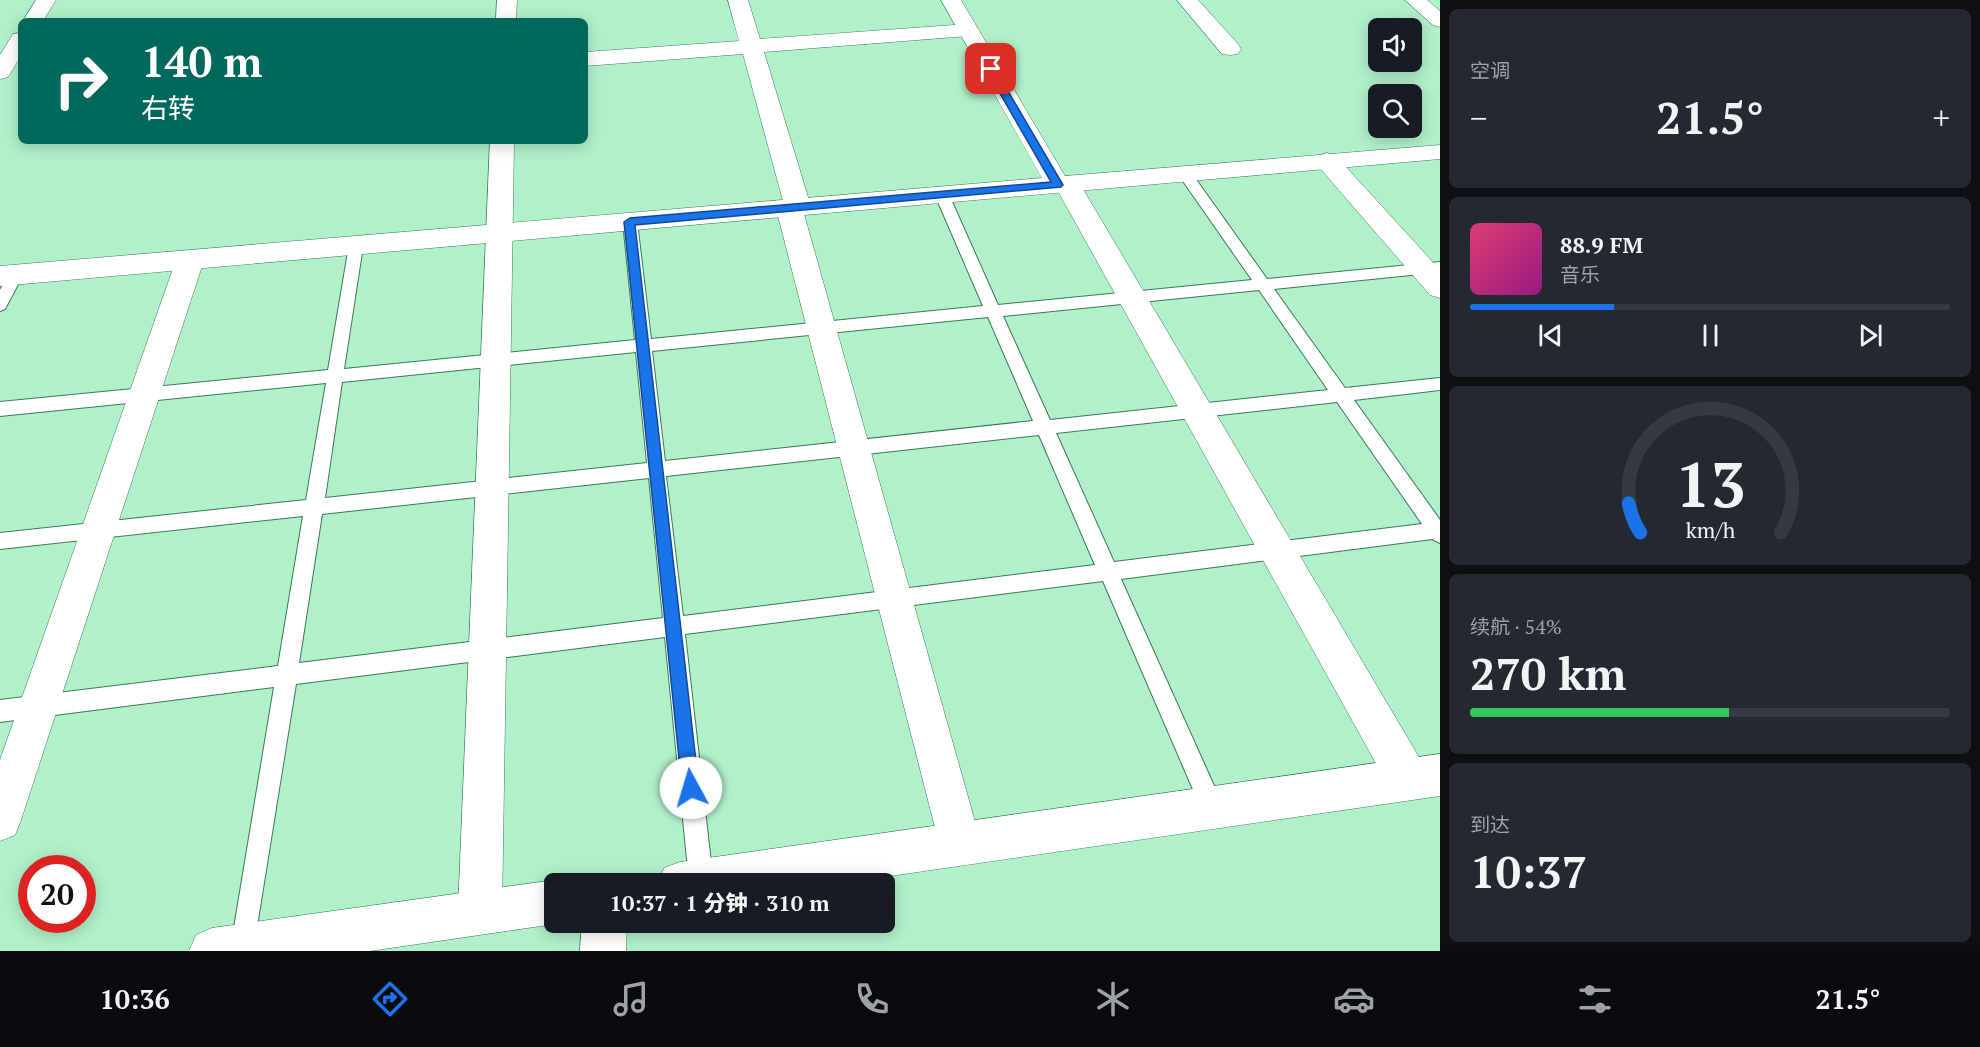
<!DOCTYPE html>
<html lang="zh">
<head>
<meta charset="utf-8">
<style>
  :root { --surface:#171b24; --page:#242831; --text:#f1f3f6; --muted:#9ea1a6; --line:#363941; --accent:#1a73e8 }
  body { margin:0; font-family:"PT Serif","Noto Sans SC",serif; background:var(--page); color:var(--text); height:100vh; display:flex; flex-direction:column; font-size:22px; white-space:nowrap }
  * { box-sizing:border-box; margin:0 }
  p { font-size:20px; color:var(--muted) }
  .icon { flex:none; width:33px; height:33px; fill:none; stroke:currentColor; stroke-width:2; stroke-linecap:round; stroke-linejoin:round }
  .map { position:relative; flex:1; overflow:hidden }
  .details { display:flex; flex-direction:column; gap:9px; padding:9px; background:#0d0f14; width:540px }
  .details>* { flex:none }
  .banner { position:absolute; left:18px; top:18px; width:570px; height:126px; border-radius:9px; box-shadow:0 3px 15px #0003; background:#00695c; color:#fff; overflow:hidden }
  .fabs { position:absolute; left:1368px; top:18px; display:grid; gap:12px }
  .fabs a { display:grid; place-items:center; width:54px; height:54px; border-radius:9px; background:var(--surface); box-shadow:0 3px 15px #0003; font-size:30px }
  .speed { position:absolute; left:18px; top:855px; display:flex; gap:12px; font-size:30px; font-weight:700; text-align:center }
  .speed>* { display:grid; place-content:center; width:78px; height:78px; border-radius:50%; background:var(--surface); box-shadow:0 3px 15px #0003; line-height:1 }
  .speed .limit { border:9px solid #d22; background:#fff; color:#111 }
  .pin { position:absolute; display:grid; place-items:center; width:51px; height:51px; color:#fff; margin:-26px; border-radius:12px; box-shadow:0 3px 9px #0006 }
  .me { position:absolute; width:66px; margin:-33px; rotate:354deg; stroke-linejoin:round; filter:drop-shadow(0 0 4px #0008) }
  .turn { display:flex; align-items:center; gap:21px; height:126px; padding:0 24px; font-size:27px }
  .turn .icon { width:78px; height:78px; stroke-width:2.5 }
  .turn b { display:block; font-size:42px; line-height:51px }
  .big { font-size:45px; font-weight:800; line-height:1.1 }
  .details .card { flex:1; display:flex; flex-direction:column; justify-content:center; gap:9px; min-width:0; padding:0 21px; border-radius:9px; background:var(--page) }
  .details .dial { align-items:center; gap:0 }
  .dial svg { height:156px; overflow:visible; fill:none; stroke:var(--line); stroke-width:7; stroke-linecap:round; text-anchor:middle }
  .dial text { fill:var(--text); stroke:none }
  .song { display:flex; align-items:center; gap:18px }
  .cover { width:72px; height:72px; border-radius:9px; background:linear-gradient(135deg,hsl(340 70% 55%),hsl(310 70% 35%)) }
  .played { height:6px; border-radius:3px; background:linear-gradient(90deg,var(--accent) 30%,var(--line) 30%) }
  .keys { display:flex; justify-content:space-around; direction:ltr }
  .heat { display:flex; justify-content:space-between; align-items:center; font-size:33px; direction:ltr }
  .charge { height:9px; border-radius:4px; background:linear-gradient(90deg,#34c759 54%,var(--line) 0) }
  .trip { position:absolute; left:544px; top:873px; width:351px; height:60px; border-radius:9px; background:var(--surface); box-shadow:0 3px 15px #0003; font-weight:800; line-height:60px; text-align:center }
  .tabs { display:flex; height:96px; justify-content:space-around; align-items:center; background:#090b0e; color:var(--muted) }
  .tabs .icon { width:42px; height:42px }
  .tabs .on { color:var(--accent) }
  .tabs b { font-size:27px; color:var(--text) }
  main { display:flex; flex:1; min-height:0 }
  .map>svg:first-child { display:block }
  .lines { fill:none; stroke-linecap:round; stroke-linejoin:round }
  .service-casing { stroke:#3c7958; stroke-width:2 }
  .minor-casing { stroke:#3c7958; stroke-width:1 }
  .tertiary-casing { stroke:#3c7958; stroke-width:1 }
  .service { fill:#fff; fill-rule:evenodd }
  .minor { fill:#fff; fill-rule:evenodd }
  .tertiary { fill:#fff; fill-rule:evenodd }
  .route { fill:#1a73e8; stroke:#114b97; stroke-width:1.5 }
</style>
</head>
<body>
<main>
<div class="map">
<svg width="1440" height="951" viewBox="0 0 1440 951">
  <rect width="100%" height="100%" fill="#b1f1ca"/>
  <g class="lines">
    <defs>
      <g id="service">
        <path d="M 1185,170 L 1190,171 L 1267,279 L 1440,262 L 1440,272 L 1274,289 L 1345,388 L 1440,378 L 1440,390 L 1354,400 L 1440,520 L 1440,543 L 1432,539 L 1121,579 L 1220,799 L 1223,807 L 1220,815 L 1212,818 L 1204,815 L 1103,581 L 685,634 L 713,880 L 712,884 L 690,884 L 689,880 L 665,637 L 296,684 L 253,951 L 233,951 L 231,946 L 274,687 L 0,722 L 0,700 L 278,666 L 303,516 L 0,549 L 0,533 L 306,500 L 326,383 L 0,416 L 0,402 L 328,370 L 349,246 L 356,241 L 363,246 L 344,369 L 635,340 L 623,222 L 630,217 L 637,222 L 651,339 L 983,306 L 935,195 L 942,191 L 949,195 L 998,305 L 1252,280 L 1178,174 ZM 1259,290 L 1328,390 L 1050,420 L 1003,316 ZM 988,317 L 1033,421 L 665,461 L 652,351 ZM 636,352 L 647,463 L 325,498 L 342,382 ZM 1337,402 L 1422,524 L 1114,562 L 1056,433 ZM 1039,435 L 1095,565 L 683,616 L 666,476 ZM 649,478 L 663,618 L 299,663 L 322,514 Z"/>
        <polygon points="15,270 23,275 5,309 0,311 0,290 10,271"/>
      </g>
      <g id="minor">
        <polygon points="36,0 56,0 43,21 23,21"/>
        <polygon points="497,0 517,0 516,21 496,21"/>
        <polygon points="728,0 748,0 760,39 968,24 975,26 979,30 975,34 968,36 764,52 811,207 804,214 981,843 975,858 960,864 945,858 939,843 776,208 783,201 743,54 585,66 585,52 739,41"/>
        <polygon points="1177,0 1198,0 1238,44 1241,49 1238,54 1230,55 1222,54"/>
        <polygon points="1405,0 1427,0 1440,11 1440,27 1433,25"/>
        <polygon points="21,33 21,56 8,77 0,79 0,55 13,34"/>
        <polygon points="490,141 514,141 502,912 496,928 480,934 464,928 458,912"/>
        <polygon points="1327,153 1336,156 1440,270 1440,298 1430,295 1318,166 1315,161 1318,156"/>
        <polygon points="1067,176 1076,178 1080,184 1423,764 1429,779 1423,794 1408,800 1393,794 1054,184 1058,178"/>
        <polygon points="190,251 200,253 204,260 21,820 15,835 0,841 0,760 176,260 180,253"/>
        <polygon points="582,922 627,922 626,951 580,951"/>
      </g>
      <g id="tertiary">
        <polygon points="941,0 961,0 1065,176 1440,145 1440,159 0,286 0,266 1042,178"/>
        <polygon points="1440,754 1440,796 835,884 658,884 664,868 680,862"/>
        <polygon points="555,880 564,884 555,884 555,922 559,922 555,924 370,951 189,951 196,935 212,928"/>
      </g>
    </defs>
    <use href="#service" class="service-casing"/>
    <use href="#minor" class="minor-casing"/>
    <use href="#tertiary" class="tertiary-casing"/>
    <use href="#service" class="service"/>
    <use href="#minor" class="minor"/>
    <use href="#tertiary" class="tertiary"/>
  </g>
  <polygon class="route" points="988,67 995,69 1063,185 1061,187 635,225 699,788 697,794 691,797 685,794 682,788 624,222 630,218 1051,182 986,69"/>
</svg>
<div class="fabs">
<a><svg class="icon" aria-label="sound" viewBox="0 0 24 24"><path d="M4 9h4l5-4v14l-5-4H4zM17 9q2 3 0 6"/></svg></a>
<a><svg class="icon" aria-label="search" viewBox="0 0 24 24"><circle cx="10" cy="10" r="6"/><path d="M15 15l6 6"/></svg></a>
</div>
<div class="speed"><div class="limit">20</div></div>
<div class="pin" style="left:991px;top:69px;background:#d93025"><svg class="icon" aria-label="arrive" viewBox="0 0 24 24"><path d="M6 21V4h12l-3 4 3 4H6"/></svg></div>
<svg class="me" style="left:691px;top:788px" viewBox="-20 -20 40 40"><circle r="19" fill="#fff"/><path d="M0-13L10 11 0 6-10 11z" fill="#1a73e8"/></svg>
<div class="trip">10:37 · 1 分钟 · 310 m</div>
<div class="banner">
<div class="turn"><svg class="icon" aria-label="right" viewBox="0 0 24 24"><path d="M7 20v-9h11M14 6l5 5-5 5"/></svg><div><b>140 m</b>右转</div></div>
</div>
</div>
<section class="details">
<div class="card"><p>空调</p>
<div class="heat"><a>−</a><b class="big">21.5°</b><a>+</a></div>
</div>
<div class="card">
<div class="song"><i class="cover"></i><div><b>88.9 FM</b><p>音乐</p></div></div>
<div class="played"></div>
<div class="keys"><svg class="icon" aria-label="previous" viewBox="0 0 24 24"><path d="M18 5L8 12l10 7zM5 5v14"/></svg><svg class="icon" aria-label="pause" viewBox="0 0 24 24"><path d="M8 5v14M16 5v14"/></svg><svg class="icon" aria-label="next" viewBox="0 0 24 24"><path d="M6 5l10 7-10 7zM19 5v14"/></svg></div>
</div>
<div class="card dial"><svg viewBox="0 0 100 80">
<path d="M14 69A42 42 0 1 1 86 69"/>
<path d="M14 69A42 42 0 0 1 8 54" stroke="#1a73e8"/>
<text x="50" y="56" font-size="32" font-weight="700">13</text>
<text x="50" y="72" font-size="11">km/h</text>
</svg></div>
<div class="card"><p>续航 · 54%</p><b class="big">270 km</b><div class="charge"></div></div>
<div class="card"><p>到达</p><b class="big">10:37</b></div>
</section>
</main>
<nav class="tabs">
<b>10:36</b>
<svg class="icon on" aria-label="directions" viewBox="0 0 24 24"><path d="M12 3l9 9-9 9-9-9zM9 14v-3h6M13 9l2 2-2 2"/></svg>
<svg class="icon" aria-label="music" viewBox="0 0 24 24"><path d="M9 18V5l10-2v13"/><circle cx="6" cy="18" r="3"/><circle cx="16" cy="16" r="3"/></svg>
<svg class="icon" aria-label="phone" viewBox="0 0 24 24"><path d="M5 4h4l2 5-3 2q2 4 5 5l2-3 5 2v4C11 20 4 13 5 4z"/></svg>
<svg class="icon" aria-label="climate" viewBox="0 0 24 24"><path d="M12 3v18M4 7l16 10M4 17L20 7"/></svg>
<svg class="icon" aria-label="car" viewBox="0 0 24 24"><path d="M5 17H2v-5l4-1 3-4h7l3 4 3 1v5h-3M9 17h6M6 11h13"/><circle cx="7" cy="17" r="2"/><circle cx="17" cy="17" r="2"/></svg>
<svg class="icon" aria-label="filters" viewBox="0 0 24 24"><path d="M4 7h16M4 17h16"/><circle cx="9" cy="7" r="2"/><circle cx="15" cy="17" r="2"/></svg>
<b>21.5°</b>
</nav>
</body>
</html>
